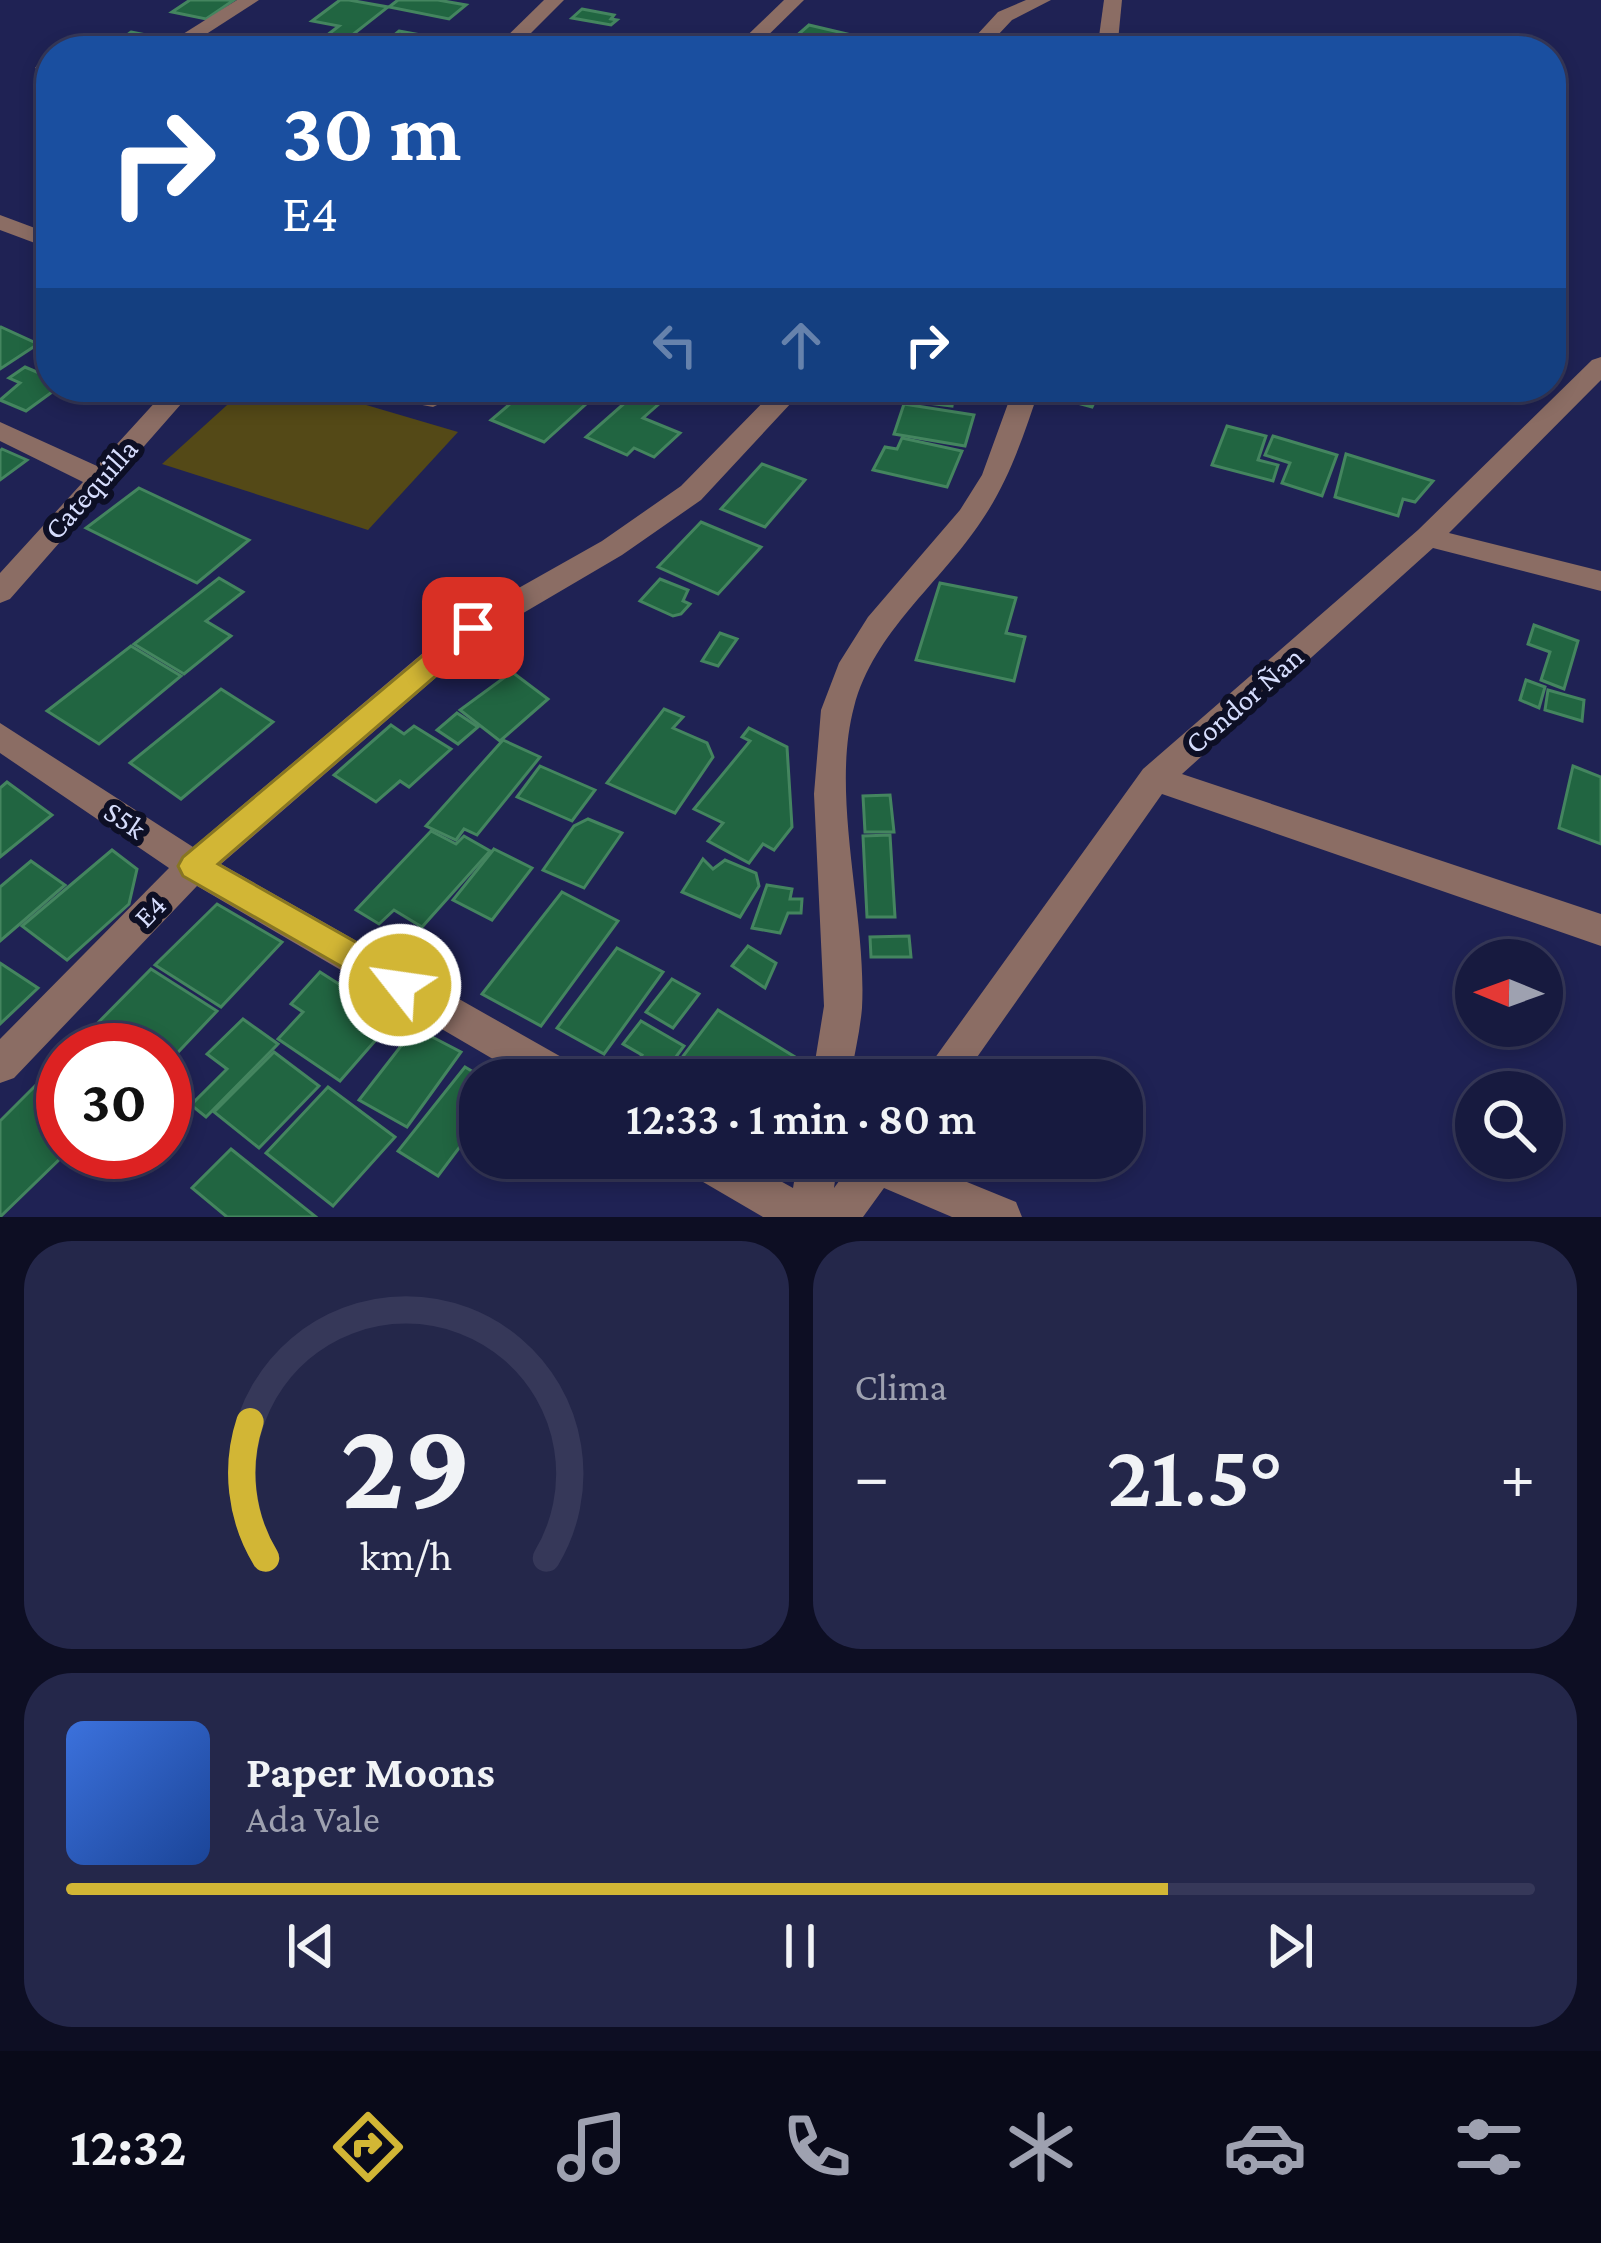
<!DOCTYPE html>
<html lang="es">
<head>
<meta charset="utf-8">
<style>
  :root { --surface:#171a3f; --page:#24274a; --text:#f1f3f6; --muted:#9ea1b0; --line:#363859; --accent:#d2b635 }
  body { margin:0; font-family:"Crimson Pro",serif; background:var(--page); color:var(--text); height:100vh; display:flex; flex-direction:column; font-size:45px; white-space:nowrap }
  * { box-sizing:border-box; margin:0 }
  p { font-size:39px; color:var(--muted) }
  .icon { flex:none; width:66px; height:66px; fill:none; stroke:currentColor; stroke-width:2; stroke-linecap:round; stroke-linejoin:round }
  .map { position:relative; height:1217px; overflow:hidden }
  .side { display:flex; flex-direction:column; gap:24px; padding:24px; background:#0d0e23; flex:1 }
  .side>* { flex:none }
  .banner { position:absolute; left:36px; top:36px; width:1530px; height:366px; border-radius:48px; box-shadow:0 6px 18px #0003,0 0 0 3px var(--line); background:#1a4fa0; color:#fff; overflow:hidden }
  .needle { width:78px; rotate:271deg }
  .controls { position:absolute; left:1455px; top:939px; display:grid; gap:24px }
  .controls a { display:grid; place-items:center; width:108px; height:108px; border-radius:50%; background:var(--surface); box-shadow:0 6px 18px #0003,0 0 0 3px var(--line); font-size:60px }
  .speed { position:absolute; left:36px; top:1023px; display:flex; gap:24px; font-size:60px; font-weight:700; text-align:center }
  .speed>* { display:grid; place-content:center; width:156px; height:156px; border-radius:50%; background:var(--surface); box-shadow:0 6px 18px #0003,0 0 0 3px var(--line); line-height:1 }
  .speed .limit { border:18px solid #d22; background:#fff; color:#111 }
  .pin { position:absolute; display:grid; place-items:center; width:102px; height:102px; color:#fff; margin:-51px; border-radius:24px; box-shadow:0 6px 18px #0006 }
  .me { position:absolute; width:132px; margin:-66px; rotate:300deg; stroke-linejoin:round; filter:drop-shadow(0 0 9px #0008) }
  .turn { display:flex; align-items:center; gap:42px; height:252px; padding:0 48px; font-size:54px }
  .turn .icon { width:156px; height:156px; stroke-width:2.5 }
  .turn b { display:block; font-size:84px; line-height:102px }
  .lanes { display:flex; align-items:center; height:114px; padding:0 48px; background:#0003; justify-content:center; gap:60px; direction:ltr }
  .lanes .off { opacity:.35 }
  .big { font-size:90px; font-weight:600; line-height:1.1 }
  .side .card { flex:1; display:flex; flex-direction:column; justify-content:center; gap:18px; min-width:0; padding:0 42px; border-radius:48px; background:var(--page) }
  .side .dial { align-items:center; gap:0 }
  .dial svg { height:312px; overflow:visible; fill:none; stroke:var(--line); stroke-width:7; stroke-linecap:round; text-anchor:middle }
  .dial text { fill:var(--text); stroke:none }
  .song { display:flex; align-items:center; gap:36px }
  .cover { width:144px; height:144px; border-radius:18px; background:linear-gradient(135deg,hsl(220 70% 55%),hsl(220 70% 35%)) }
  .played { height:12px; border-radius:6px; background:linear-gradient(90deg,var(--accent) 75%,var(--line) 75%) }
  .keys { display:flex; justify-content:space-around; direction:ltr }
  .heat { display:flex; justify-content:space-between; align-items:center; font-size:66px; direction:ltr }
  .side .tiles { flex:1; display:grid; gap:24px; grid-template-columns:1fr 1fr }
  .card:last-child { grid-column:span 2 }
  .trip { position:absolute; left:459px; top:1059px; width:684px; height:120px; border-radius:48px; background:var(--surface); box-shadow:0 6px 18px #0003,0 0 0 3px var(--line); font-weight:600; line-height:120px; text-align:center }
  .menu { display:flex; height:192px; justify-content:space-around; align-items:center; background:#090a19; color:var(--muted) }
  .menu .icon { width:84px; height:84px }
  .menu .selected { color:var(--accent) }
  .menu b { font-size:54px; color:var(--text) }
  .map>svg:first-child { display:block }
  .green { fill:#544917 }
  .building { fill:#216541; stroke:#44855f; stroke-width:3 }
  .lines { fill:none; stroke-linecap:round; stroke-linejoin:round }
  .minor { fill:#8b6d64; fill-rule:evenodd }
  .route { fill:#d2b635; stroke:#887622; stroke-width:3 }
  .labels { text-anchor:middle; stroke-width:12; stroke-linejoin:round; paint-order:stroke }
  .street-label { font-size:30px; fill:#d6ddfd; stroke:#0d0f25 }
</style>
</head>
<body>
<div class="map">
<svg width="1601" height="1217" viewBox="0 0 1601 1217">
  <rect width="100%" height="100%" fill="#1f2254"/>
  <polygon class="green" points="247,387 305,387 458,432 368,530 162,464"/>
  <g class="building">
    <polygon points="190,0 234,0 206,19 172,12"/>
    <polygon points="340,0 349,0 388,7 346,40 326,36 339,26 312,21"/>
    <polygon points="398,0 438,0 466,5 449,19 389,7"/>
    <polygon points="582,9 614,15 611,19 617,20 611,25 572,18"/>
    <polygon points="809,25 856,36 840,51 786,45"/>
    <polygon points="399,31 486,47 375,51"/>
    <polygon points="131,32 162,38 145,51 105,51"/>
    <polygon points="557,35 588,40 577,51 540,51"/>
    <polygon points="0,328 1,327 38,344 0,369"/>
    <polygon points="25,367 51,378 51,387 59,387 26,411 0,400 20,383 9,378"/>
    <polygon points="80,387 107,387 110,389 86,403 69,394"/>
    <polygon points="530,387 543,387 586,404 544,442 491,420"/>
    <polygon points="880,387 955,387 952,406 878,397"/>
    <polygon points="1060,387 1064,387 1097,396 1092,407 1055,397"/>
    <polygon points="636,393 660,403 643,418 680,433 654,457 634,448 627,455 586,437"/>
    <polygon points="904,404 974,415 965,446 894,434"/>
    <polygon points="1227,426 1266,436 1258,460 1278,465 1273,481 1212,465"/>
    <polygon points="1273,436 1337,455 1322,496 1282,483 1290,463 1265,455"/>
    <polygon points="902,438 962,451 947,487 873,470 885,447 897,449"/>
    <polygon points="2,449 27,460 0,480 0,451"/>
    <polygon points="1346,454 1433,481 1415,502 1403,499 1398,516 1335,497"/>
    <polygon points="762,464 805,480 765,527 721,509"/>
    <polygon points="139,488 249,540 197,583 86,528"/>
    <polygon points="701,522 761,547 718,594 658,567"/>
    <polygon points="219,578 243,592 206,621 231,636 184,674 134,644"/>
    <polygon points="660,579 688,590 683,601 690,604 681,614 673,616 640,601"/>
    <polygon points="940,583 1016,598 1006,633 1025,637 1014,681 916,660"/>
    <polygon points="1534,625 1578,641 1564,689 1541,680 1550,652 1528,644"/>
    <polygon points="720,633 737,639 718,666 702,661"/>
    <polygon points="131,646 181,676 99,744 47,711"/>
    <polygon points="512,672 548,699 500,741 460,710"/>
    <polygon points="1526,680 1545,687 1539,708 1520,700"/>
    <polygon points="221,689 273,722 181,799 130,763"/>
    <polygon points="1548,690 1584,700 1582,721 1545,710"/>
    <polygon points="664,709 683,717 673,728 707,743 713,757 675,813 607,783"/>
    <polygon points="457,713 478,727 458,744 437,730"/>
    <polygon points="391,725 404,734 414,726 451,749 409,787 400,781 376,802 334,775"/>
    <polygon points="749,728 787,747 792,827 774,850 763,844 749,863 708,841 723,823 694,809 750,741 742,737"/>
    <polygon points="503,740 540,757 477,835 464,829 456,840 426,826"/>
    <polygon points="540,766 595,790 572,821 517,797"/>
    <polygon points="1573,766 1601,777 1601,844 1559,828"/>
    <polygon points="7,782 52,815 0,857 0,788"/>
    <polygon points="890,795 894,832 865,832 863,796"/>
    <polygon points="588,819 622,833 584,888 543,870 574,826"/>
    <polygon points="431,831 456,844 464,836 490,851 422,927 394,910 379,924 356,910"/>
    <polygon points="890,835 895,917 867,917 863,836"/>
    <polygon points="494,849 532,868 492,920 453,900"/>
    <polygon points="112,850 137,869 129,904 67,960 22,926"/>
    <polygon points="703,859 713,869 725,860 756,873 759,886 740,917 682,892"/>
    <polygon points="31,861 65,885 0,941 0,887"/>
    <polygon points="767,885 792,889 790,899 802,899 801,913 788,913 780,933 752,928"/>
    <polygon points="562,892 618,921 541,1026 482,994"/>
    <polygon points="217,904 282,942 221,1007 155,965"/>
    <polygon points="909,936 911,957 871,957 870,937"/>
    <polygon points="748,946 776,963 765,988 732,966"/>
    <polygon points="617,948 663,972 604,1054 557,1028"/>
    <polygon points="0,963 38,988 0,1024"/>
    <polygon points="151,969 217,1011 165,1066 165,1050 96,1050 81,1040"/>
    <polygon points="320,972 394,1019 340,1081 278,1039 303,1012 291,1004"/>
    <polygon points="672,979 699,994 673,1028 646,1012"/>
    <polygon points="718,1010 800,1060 786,1080 665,1080"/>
    <polygon points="243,1019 278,1044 206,1117 191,1105 227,1069 207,1054"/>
    <polygon points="641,1021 684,1046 659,1080 624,1080 642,1055 623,1044"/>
    <polygon points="415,1028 461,1052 407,1127 359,1100"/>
    <polygon points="274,1052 319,1086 259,1148 214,1112"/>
    <polygon points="63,1058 63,1152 67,1152 0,1217 0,1121"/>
    <polygon points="465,1067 487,1080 480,1080 480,1120 438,1176 398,1151"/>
    <polygon points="328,1087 395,1137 333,1206 266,1153"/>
    <polygon points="231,1149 316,1217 227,1217 192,1188"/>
    <polygon points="994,1158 1038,1158 1031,1176"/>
  </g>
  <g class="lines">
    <g class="minor">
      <polygon points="237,0 259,0 180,51 156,51"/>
      <polygon points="544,0 564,0 513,51 492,51"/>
      <polygon points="784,0 804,0 752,51 731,51"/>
      <polygon points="1026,0 1051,0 1012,20 983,51 962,51 998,12"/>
      <polygon points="1104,0 1122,0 1117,51 1097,51"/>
      <polygon points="51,63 51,75 35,68 38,64"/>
      <polygon points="0,215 51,234 51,249 0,230"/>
      <polygon points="1601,357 1601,380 1449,533 1601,571 1601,591 1433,548 1182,774 1601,914 1601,946 1162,794 961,1080 919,1080 1143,769 1418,530 1592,360"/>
      <polygon points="169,387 196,387 10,599 0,603 0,573 83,482 0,441 0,422 97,466"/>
      <polygon points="355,387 474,387 433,407 359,393"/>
      <polygon points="778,387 806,387 701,500 622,555 484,636 221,864 579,1067 584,1080 529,1080 197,886 14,1078 0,1083 0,1039 169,868 0,753 0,723 193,847 462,620 602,541 681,486"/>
      <path d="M 1014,387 L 1040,387 C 1024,434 1010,479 982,520 C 940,584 874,631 854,707 C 830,796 867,916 862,1008 C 860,1032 854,1056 850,1080 L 812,1080 L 824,1006 L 814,794 L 821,710 L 839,663 L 868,617 L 960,510 L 982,475 Z"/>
      <polygon points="680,1158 739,1158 793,1188 798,1158 838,1158 834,1188 856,1158 908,1158 1016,1202 1022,1217 952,1217 884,1188 863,1217 763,1217 686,1172"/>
    </g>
  </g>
  <polygon class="route" points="473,618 487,628 483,635 218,864 412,974 417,985 412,996 400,1000 183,876 178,866 183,857 464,621"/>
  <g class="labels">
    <g class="street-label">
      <text transform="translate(91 489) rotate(-48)" y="10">Catequilla</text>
      <text transform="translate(1244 700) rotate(-41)" y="10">Condor Ñan</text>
      <text transform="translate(125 820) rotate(34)" y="10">S5k</text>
      <text transform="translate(150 911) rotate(-46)" y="10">E4</text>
    </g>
  </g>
</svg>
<div class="controls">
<a><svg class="needle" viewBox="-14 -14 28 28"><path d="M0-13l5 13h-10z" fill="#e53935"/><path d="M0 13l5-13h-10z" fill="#9ea1b0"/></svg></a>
<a><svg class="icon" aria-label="search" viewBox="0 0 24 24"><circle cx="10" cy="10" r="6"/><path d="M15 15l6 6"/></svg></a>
</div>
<div class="speed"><div class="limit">30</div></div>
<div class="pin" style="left:473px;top:628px;background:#d93025"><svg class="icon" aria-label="arrive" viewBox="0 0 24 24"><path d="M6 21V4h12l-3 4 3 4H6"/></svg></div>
<svg class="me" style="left:400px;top:985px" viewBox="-20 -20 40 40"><circle r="17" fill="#d2b635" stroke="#fff" stroke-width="3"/><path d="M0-11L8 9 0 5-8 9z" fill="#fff"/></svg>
<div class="trip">12:33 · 1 min · 80 m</div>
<div class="banner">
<div class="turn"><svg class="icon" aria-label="right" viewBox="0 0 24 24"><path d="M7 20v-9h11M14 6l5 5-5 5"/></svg><div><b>30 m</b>E4</div></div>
<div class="lanes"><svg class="icon off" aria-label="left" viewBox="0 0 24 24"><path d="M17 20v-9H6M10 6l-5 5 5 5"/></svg><svg class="icon off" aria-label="ahead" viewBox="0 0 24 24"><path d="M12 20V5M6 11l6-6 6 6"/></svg><svg class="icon" aria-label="right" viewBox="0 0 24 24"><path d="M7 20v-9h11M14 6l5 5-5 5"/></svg></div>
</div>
</div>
<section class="side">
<div class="tiles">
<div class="card dial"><svg viewBox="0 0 100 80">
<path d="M14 69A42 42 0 1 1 86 69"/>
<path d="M14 69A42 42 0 0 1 10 34" stroke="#d2b635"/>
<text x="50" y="56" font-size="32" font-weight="700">29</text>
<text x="50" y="72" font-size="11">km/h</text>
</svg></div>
<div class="card"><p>Clima</p>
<div class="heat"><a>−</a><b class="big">21.5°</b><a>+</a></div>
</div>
<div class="card">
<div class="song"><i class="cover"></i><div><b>Paper Moons</b><p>Ada Vale</p></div></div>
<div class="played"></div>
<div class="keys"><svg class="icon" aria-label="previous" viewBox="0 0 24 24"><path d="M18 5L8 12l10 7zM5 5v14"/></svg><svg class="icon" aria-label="pause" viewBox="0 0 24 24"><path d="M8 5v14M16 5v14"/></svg><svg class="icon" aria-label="next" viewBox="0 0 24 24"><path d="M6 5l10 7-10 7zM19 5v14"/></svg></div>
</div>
</div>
</section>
<nav class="menu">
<b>12:32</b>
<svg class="icon selected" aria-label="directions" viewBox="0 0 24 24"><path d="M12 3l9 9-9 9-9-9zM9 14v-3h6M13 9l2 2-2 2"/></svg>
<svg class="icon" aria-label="music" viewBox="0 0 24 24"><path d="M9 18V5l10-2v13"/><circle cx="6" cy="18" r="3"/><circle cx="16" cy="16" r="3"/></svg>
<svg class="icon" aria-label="phone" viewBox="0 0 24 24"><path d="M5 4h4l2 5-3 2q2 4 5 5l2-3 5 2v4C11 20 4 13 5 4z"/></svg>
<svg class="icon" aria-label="climate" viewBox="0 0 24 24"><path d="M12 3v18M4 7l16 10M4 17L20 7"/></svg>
<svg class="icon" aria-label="car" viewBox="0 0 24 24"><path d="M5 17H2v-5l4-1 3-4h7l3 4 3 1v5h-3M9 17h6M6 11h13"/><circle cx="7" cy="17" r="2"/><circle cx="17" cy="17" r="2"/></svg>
<svg class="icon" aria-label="filters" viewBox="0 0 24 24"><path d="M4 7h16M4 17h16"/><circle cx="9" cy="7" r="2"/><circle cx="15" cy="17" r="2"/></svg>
</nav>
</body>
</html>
